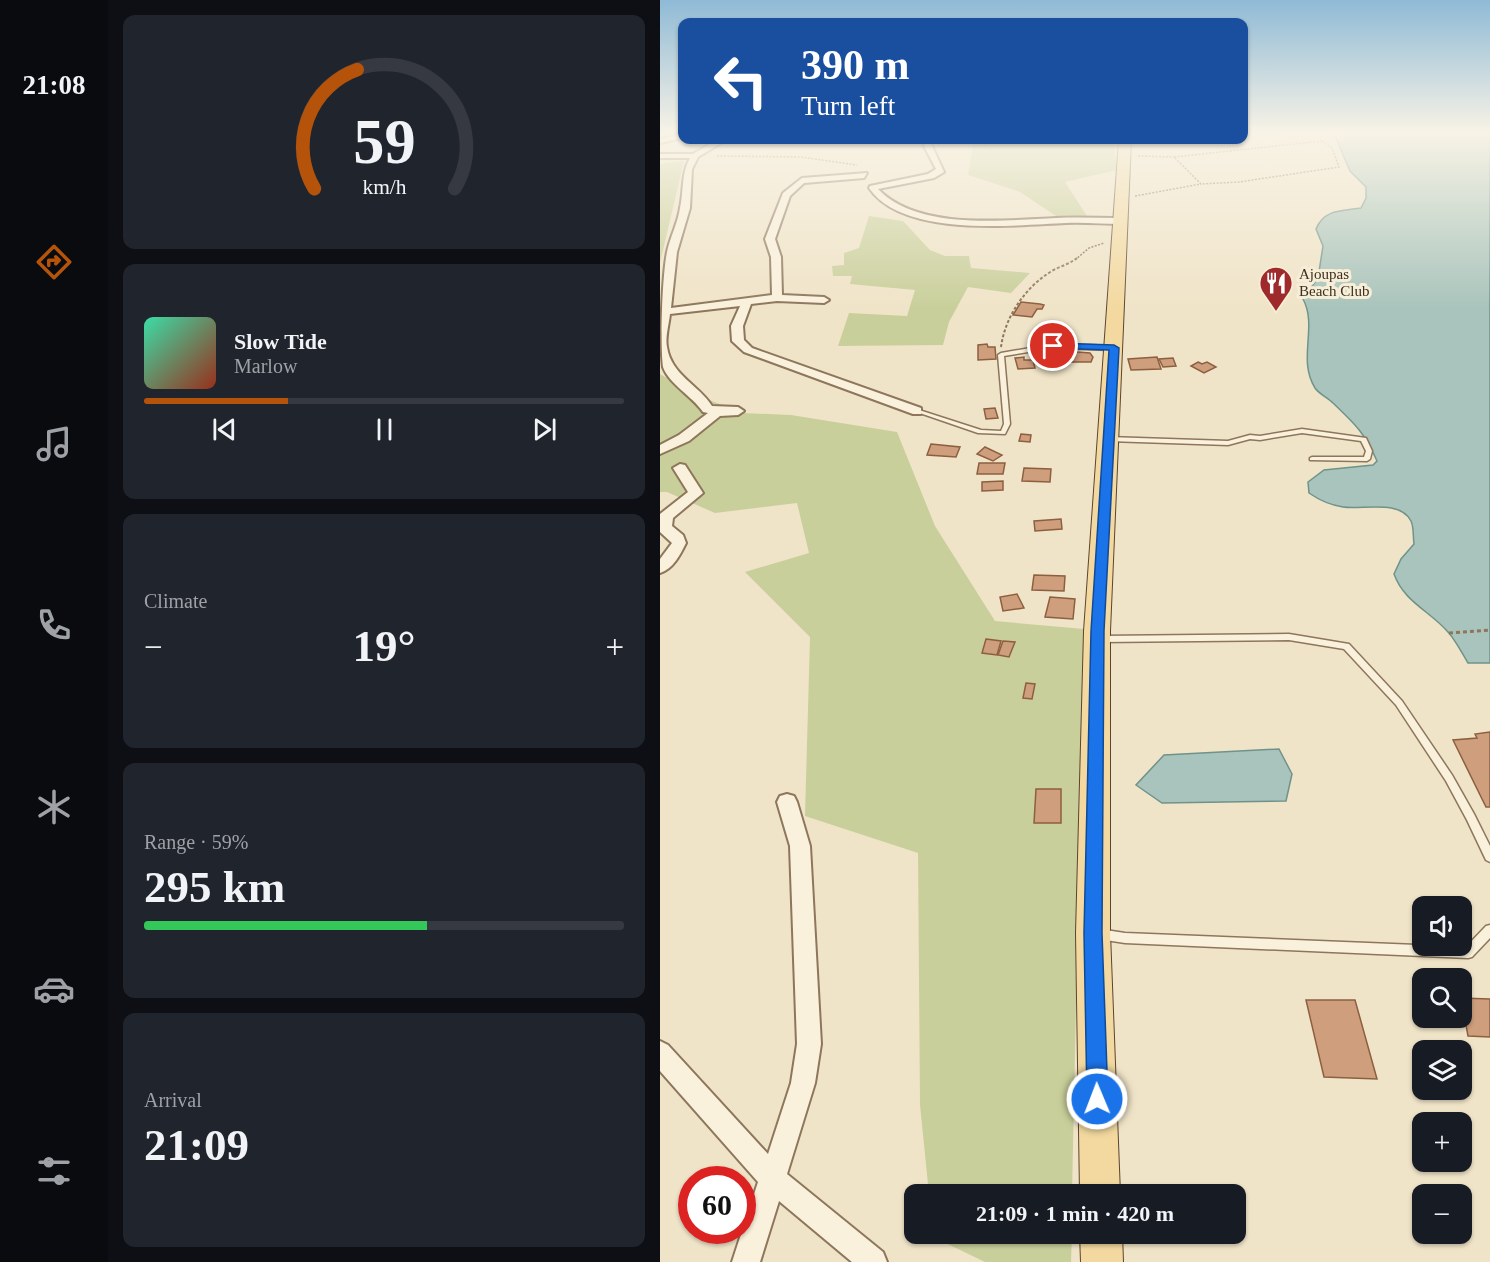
<!DOCTYPE html>
<html lang="en">
<head>
<meta charset="utf-8">
<style>
  :root { --surface:#171b24; --page:#20242c; --text:#f1f3f6; --muted:#9ea1a6; --line:#363941; --accent:#b45309 }
  body { margin:0; font-family:"Times New Roman",serif; background:var(--page); color:var(--text); height:100vh; display:flex; flex-direction:column; font-size:22px; white-space:nowrap }
  * { box-sizing:border-box; margin:0 }
  p { font-size:20px; color:var(--muted) }
  .icon { flex:none; width:33px; height:33px; fill:none; stroke:currentColor; stroke-width:2; stroke-linecap:round; stroke-linejoin:round }
  .map { position:relative; flex:1; overflow:hidden }
  .drawer { display:flex; flex-direction:column; gap:15px; padding:15px; background:#0d0f14; width:552px }
  .drawer>* { flex:none }
  .guide { position:absolute; left:18px; top:18px; width:570px; height:126px; border-radius:12px; box-shadow:0 2px 4px #0004; background:#1a4fa0; color:#fff; overflow:hidden }
  .controls { position:absolute; left:752px; top:896px; display:grid; gap:12px }
  .controls a { display:grid; place-items:center; width:60px; height:60px; border-radius:12px; background:var(--surface); box-shadow:0 2px 4px #0004; font-size:30px }
  .speed { position:absolute; left:18px; top:1166px; display:flex; gap:12px; font-size:30px; font-weight:700; text-align:center }
  .speed>* { display:grid; place-content:center; width:78px; height:78px; border-radius:50%; background:var(--surface); box-shadow:0 2px 4px #0004; line-height:1 }
  .speed .limit { border:9px solid #d22; background:#fff; color:#111 }
  .pin { position:absolute; display:grid; place-items:center; width:51px; height:51px; color:#fff; margin:-26px; border:3px solid #fff; border-radius:50%; box-shadow:0 2px 6px #0007 }
  .me { position:absolute; width:66px; margin:-33px; rotate:359deg; stroke-linejoin:round; filter:drop-shadow(0 0 4px #0008) }
  .turn { display:flex; align-items:center; gap:21px; height:126px; padding:0 24px; font-size:27px }
  .turn .icon { width:78px; height:78px; stroke-width:2.5 }
  .turn b { display:block; font-size:42px; line-height:51px }
  .big { font-size:45px; font-weight:700; line-height:1.1 }
  .drawer .widget { flex:1; display:flex; flex-direction:column; justify-content:center; gap:9px; min-width:0; padding:0 21px; border-radius:12px; background:var(--page) }
  .drawer .dial { align-items:center; gap:0 }
  .dial svg { height:156px; overflow:visible; fill:none; stroke:var(--line); stroke-width:7; stroke-linecap:round; text-anchor:middle }
  .dial text { fill:var(--text); stroke:none }
  .song { display:flex; align-items:center; gap:18px }
  .cover { width:72px; height:72px; border-radius:9px; background:linear-gradient(135deg,hsl(160 70% 55%),hsl(10 70% 35%)) }
  .played { height:6px; border-radius:3px; background:linear-gradient(90deg,var(--accent) 30%,var(--line) 30%) }
  .keys { display:flex; justify-content:space-around; direction:ltr }
  .heat { display:flex; justify-content:space-between; align-items:center; font-size:33px; direction:ltr }
  .charge { height:9px; border-radius:4px; background:linear-gradient(90deg,#34c759 59%,var(--line) 0) }
  .trip { position:absolute; left:244px; top:1184px; width:342px; height:60px; border-radius:12px; background:var(--surface); box-shadow:0 2px 4px #0004; font-weight:700; line-height:60px; text-align:center }
  main { display:flex; flex:1; min-height:0 }
  .tabs { display:flex; flex-direction:column; width:108px; justify-content:space-around; align-items:center; background:#090b0e; color:var(--muted) }
  .tabs .icon { width:42px; height:42px }
  .tabs .current { color:var(--accent) }
  .tabs b { font-size:27px; color:var(--text) }
  .map>svg:first-child { display:block }
  .green { fill:#c9cf9b }
  .water { fill:#a9c4bc; stroke:#6f938a; stroke-width:1.5 }
  .building { fill:#cf9f7d; stroke:#8d5f41; stroke-width:1.5 }
  .lines { fill:none; stroke-linecap:round; stroke-linejoin:round }
  .service-casing { stroke:#8d765c; stroke-width:3 }
  .minor-casing { stroke:#8d765c; stroke-width:4 }
  .primary-casing { stroke:#5b4430; stroke-width:2 }
  .path-far2 { stroke:#8d765c; stroke-width:1.5; stroke-dasharray:2 1.5; stroke-linecap:butt }
  .path-far1 { stroke:#8d765c; stroke-width:2; stroke-dasharray:3 2; stroke-linecap:butt }
  .path { stroke:#8d765c; stroke-width:3; stroke-dasharray:4 3; stroke-linecap:butt }
  .service { fill:#faf1dc; fill-rule:evenodd }
  .minor { fill:#faf1dc; fill-rule:evenodd }
  .primary { fill:#f3d9a0; fill-rule:evenodd }
  .route { fill:#1a73e8; stroke:#114b97; stroke-width:1.5 }
  .labels { text-anchor:middle; stroke-width:6; stroke-linejoin:round; paint-order:stroke }
  .far-poi-label { font-size:15px; fill:#3d2e20; stroke:#f7eed8; text-anchor:start }
</style>
</head>
<body>
<main>
<nav class="tabs">
<b>21:08</b>
<svg class="icon current" aria-label="directions" viewBox="0 0 24 24"><path d="M12 3l9 9-9 9-9-9zM9 14v-3h6M13 9l2 2-2 2"/></svg>
<svg class="icon" aria-label="music" viewBox="0 0 24 24"><path d="M9 18V5l10-2v13"/><circle cx="6" cy="18" r="3"/><circle cx="16" cy="16" r="3"/></svg>
<svg class="icon" aria-label="phone" viewBox="0 0 24 24"><path d="M5 4h4l2 5-3 2q2 4 5 5l2-3 5 2v4C11 20 4 13 5 4z"/></svg>
<svg class="icon" aria-label="climate" viewBox="0 0 24 24"><path d="M12 3v18M4 7l16 10M4 17L20 7"/></svg>
<svg class="icon" aria-label="car" viewBox="0 0 24 24"><path d="M5 17H2v-5l4-1 3-4h7l3 4 3 1v5h-3M9 17h6M6 11h13"/><circle cx="7" cy="17" r="2"/><circle cx="17" cy="17" r="2"/></svg>
<svg class="icon" aria-label="filters" viewBox="0 0 24 24"><path d="M4 7h16M4 17h16"/><circle cx="9" cy="7" r="2"/><circle cx="15" cy="17" r="2"/></svg>
</nav>
<section class="drawer">
<div class="widget dial"><svg viewBox="0 0 100 80">
<path d="M14 69A42 42 0 1 1 86 69"/>
<path d="M14 69A42 42 0 0 1 36 8" stroke="#b45309"/>
<text x="50" y="56" font-size="32" font-weight="700">59</text>
<text x="50" y="72" font-size="11">km/h</text>
</svg></div>
<div class="widget">
<div class="song"><i class="cover"></i><div><b>Slow Tide</b><p>Marlow</p></div></div>
<div class="played"></div>
<div class="keys"><svg class="icon" aria-label="previous" viewBox="0 0 24 24"><path d="M18 5L8 12l10 7zM5 5v14"/></svg><svg class="icon" aria-label="pause" viewBox="0 0 24 24"><path d="M8 5v14M16 5v14"/></svg><svg class="icon" aria-label="next" viewBox="0 0 24 24"><path d="M6 5l10 7-10 7zM19 5v14"/></svg></div>
</div>
<div class="widget"><p>Climate</p>
<div class="heat"><a>−</a><b class="big">19°</b><a>+</a></div>
</div>
<div class="widget"><p>Range · 59%</p><b class="big">295 km</b><div class="charge"></div></div>
<div class="widget"><p>Arrival</p><b class="big">21:09</b></div>
</section>
<div class="map">
<svg width="830" height="1262" viewBox="0 0 830 1262">
  <rect width="100%" height="100%" fill="#f0e4c8"/>
  <g class="green">
    <polygon points="314,140 424,140 455,145 457,170 405,182 427,216 399,218 360,192 308,175"/>
    <polygon points="24,161 0,263 0,164"/>
    <polygon points="209,216 243,221 270,250 285,256 309,256 311,268 370,273 351,293 308,287 289,322 283,345 178,346 189,313 247,316 255,290 190,284 192,276 173,276 172,266 184,265 184,253 199,248"/>
    <polygon points="0,374 36,395 83,413 131,415 237,432 275,526 335,621 424,629 412,1194 269,1194 260,1105 258,853 145,816 150,637 85,572 149,553 137,503 55,513 7,492 0,492"/>
    <polygon points="273,1233 412,1233 411,1262 325,1262 273,1237"/>
  </g>
  <g class="water">
    <path d="M 673,131 L 830,131 L 830,663 L 808,663 C 802,653 796,641 788,632 C 770,611 744,602 734,574 L 741,559 L 754,544 C 753,538 754,527 751,521 C 740,499 702,510 683,507 C 670,505 659,500 649,493 L 648,482 L 664,470 L 713,465 L 717,461 C 705,433 695,424 673,403 C 668,398 659,394 655,388 C 637,359 658,327 643,299 L 658,278 L 663,246 L 656,229 C 664,209 682,211 701,208 L 706,198 L 706,187 L 690,171 Z"/>
    <polygon points="619,749 632,774 626,801 502,803 476,785 504,755"/>
  </g>
  <g class="building">
    <polygon points="361,302 380,304 384,305 382,309 377,309 372,317 353,315"/>
    <polygon points="327,344 328,347 335,347 336,359 318,360 318,345"/>
    <polygon points="405,351 430,353 433,357 431,362 400,362 400,357 405,357"/>
    <polygon points="364,357 364,360 373,360 375,368 358,369 355,358"/>
    <polygon points="497,357 501,369 471,370 468,359"/>
    <polygon points="513,358 516,366 503,367 499,359"/>
    <polygon points="538,362 542,364 547,362 556,367 544,373 531,366"/>
    <polygon points="335,408 338,418 326,419 324,409"/>
    <polygon points="361,434 371,435 370,442 359,441"/>
    <polygon points="271,444 300,447 296,457 267,455"/>
    <polygon points="325,447 342,455 333,461 317,454"/>
    <polygon points="319,463 345,463 343,474 317,474"/>
    <polygon points="364,468 391,469 390,482 362,481"/>
    <polygon points="343,481 343,490 322,491 322,482"/>
    <polygon points="401,519 402,529 375,531 374,521"/>
    <polygon points="374,575 405,576 404,591 372,590"/>
    <polygon points="357,594 364,608 343,611 340,597"/>
    <polygon points="390,597 415,599 413,619 385,617"/>
    <polygon points="326,639 341,641 337,655 322,653"/>
    <polygon points="343,641 355,642 349,657 338,655"/>
    <polygon points="366,683 375,684 372,699 363,698"/>
    <polygon points="830,732 830,807 826,807 793,740 817,738 815,734"/>
    <polygon points="376,789 401,789 401,823 374,823"/>
    <polygon points="801,998 830,999 830,1037 808,1036"/>
    <polygon points="646,1000 695,1000 717,1079 664,1077"/>
  </g>
  <g class="lines">
    <defs>
      <g id="service">
        <polygon points="393,344 454,346 457,348 454,350 393,348 344,356 350,424 345,434 318,433 254,411 257,409 259,410 321,430 341,431 344,424 338,355 341,353"/>
        <polygon points="642,429 706,438 712,451 710,459 707,461 650,460 650,458 652,457 704,457 706,451 701,441 642,433 600,440 590,439 568,445 448,441 445,439 448,437 568,441 590,435 600,436"/>
        <polygon points="629,634 689,644 742,701 792,775 814,814 830,846 830,862 826,860 807,820 786,781 736,705 684,649 629,640 441,642 437,639 441,636"/>
        <polygon points="830,925 830,938 812,957 808,958 465,943 439,939 435,938 434,934 435,930 439,929 465,933 806,947 826,926"/>
      </g>
      <g id="minor">
        <polygon points="22,134 22,138 0,143 0,139"/>
        <path d="M 57,140 L 66,140 L 38,157 L 32,169 L 30,208 L 17,252 L 11,308 L 112,295 L 111,257 L 105,239 L 123,193 L 142,178 L 207,173 L 204,178 L 144,183 L 130,196 L 115,239 L 121,257 L 122,295 L 164,297 L 169,300 L 164,303 L 117,301 L 91,304 L 83,326 L 84,340 L 92,348 L 261,408 L 261,414 L 253,414 L 84,352 L 72,341 L 71,326 L 80,306 L 10,314 C 9,324 5,338 7,347 C 11,375 39,385 52,406 L 78,407 L 84,411 L 78,415 L 60,416 L 29,441 L 0,454 L 0,445 L 19,435 L 48,413 L 43,412 C 32,396 9,384 3,367 C 0,344 2,278 7,252 C 10,237 18,223 20,208 C 24,190 21,174 30,158 L 0,158 L 0,154 L 33,154 Z"/>
        <path d="M 265,140 L 273,140 L 272,146 L 284,172 L 274,178 L 218,189 C 258,231 345,220 396,218 C 418,217 439,218 461,218 L 466,221 L 461,224 C 443,224 424,222 406,223 C 354,225 243,238 209,188 L 210,186 L 268,174 L 276,169 L 264,146 Z"/>
        <path d="M 20,464 L 25,465 L 43,493 L 13,518 L 12,526 L 23,535 L 26,543 C 20,555 13,569 0,573 L 0,559 L 12,543 L 0,532 L 0,514 L 28,492 L 13,468 Z"/>
        <polygon points="127,794 134,796 137,802 150,846 161,1044 155,1083 127,1174 223,1252 227,1262 192,1262 119,1201 100,1262 72,1262 98,1182 0,1071 0,1041 8,1045 108,1154 131,1083 137,1044 130,846 117,802 120,796"/>
      </g>
      <g id="primary">
        <polygon points="459,140 471,140 450,631 450,933 460,1194 420,1194 416,933 424,631"/>
        <polygon points="420,1233 462,1233 463,1262 421,1262"/>
      </g>
    </defs>
    <use href="#service" class="service-casing"/>
    <use href="#minor" class="minor-casing"/>
    <use href="#primary" class="primary-casing"/>
    <g class="path-far2">
      <polyline points="323,140 326,146"/>
      <polygon points="662,141 672,148 679,167 579,182 541,184 514,157"/>
      <polyline points="57,156 141,157 197,165"/>
      <polyline points="478,156 514,157"/>
      <polyline points="475,196 541,184"/>
      <polyline points="415,260 429,248 444,243"/>
    </g>
    <path class="path-far1" d="M 341,347 C 345,317 365,287 392,271 C 400,266 408,265 417,258"/>
    <polyline class="path" points="789,633 830,630"/>
    <use href="#service" class="service"/>
    <use href="#minor" class="minor"/>
    <use href="#primary" class="primary"/>
  </g>
  <linearGradient id="sky" x2="0" y2="1"><stop stop-color="#8fbad6"/><stop offset="0.43" stop-color="#f8f3e6"/><stop offset="1" stop-color="#f8f3e6" stop-opacity="0"/></linearGradient>
  <rect width="830" height="308" fill="url(#sky)"/>
  <polygon class="route" points="393,343 454,345 459,348 444,631 442,933 448,1099 445,1106 437,1109 430,1106 427,1099 424,933 431,631 449,350 390,348 390,344"/>
  <defs>
    <symbol id="restaurant-pin" viewBox="-11 -11 22 30"><path d="M0 17L-7.5 6A9.5 9.5 0 1 1 7.5 6Z" fill="#9e2a2b" stroke="#f7eed8"/><path d="M-5-6h1v4h1v-4h1v4h1v-4h1v5L-1.5 .5V6h-2V.5L-5-1ZM5-6V6H3V1.5H1.5Q1.5-4 5-6Z" fill="#fff"/></symbol>
  </defs>
  <g fill-rule="evenodd">
    <use href="#restaurant-pin" x="597" y="264" width="38" height="52"/>
  </g>
  <g class="labels">
    <g class="far-poi-label">
      <text x="639" y="279">Ajoupas<tspan x="639" dy="17">Beach Club</tspan></text>
    </g>
  </g>
</svg>
<div class="controls">
<a><svg class="icon" aria-label="sound" viewBox="0 0 24 24"><path d="M4 9h4l5-4v14l-5-4H4zM17 9q2 3 0 6"/></svg></a>
<a><svg class="icon" aria-label="search" viewBox="0 0 24 24"><circle cx="10" cy="10" r="6"/><path d="M15 15l6 6"/></svg></a>
<a><svg class="icon" aria-label="layers" viewBox="0 0 24 24"><path d="M12 4l9 5-9 5-9-5zM3 14l9 5 9-5"/></svg></a>
<a>+</a>
<a>−</a>
</div>
<div class="speed"><div class="limit">60</div></div>
<div class="pin" style="left:393px;top:346px;background:#d93025"><svg class="icon" aria-label="arrive" viewBox="0 0 24 24"><path d="M6 21V4h12l-3 4 3 4H6"/></svg></div>
<svg class="me" style="left:437px;top:1099px" viewBox="-20 -20 40 40"><circle r="17" fill="#1a73e8" stroke="#fff" stroke-width="3"/><path d="M0-11L8 9 0 5-8 9z" fill="#fff"/></svg>
<div class="trip">21:09 · 1 min · 420 m</div>
<div class="guide">
<div class="turn"><svg class="icon" aria-label="left" viewBox="0 0 24 24"><path d="M17 20v-9H6M10 6l-5 5 5 5"/></svg><div><b>390 m</b>Turn left</div></div>
</div>
</div>
</main>
</body>
</html>
